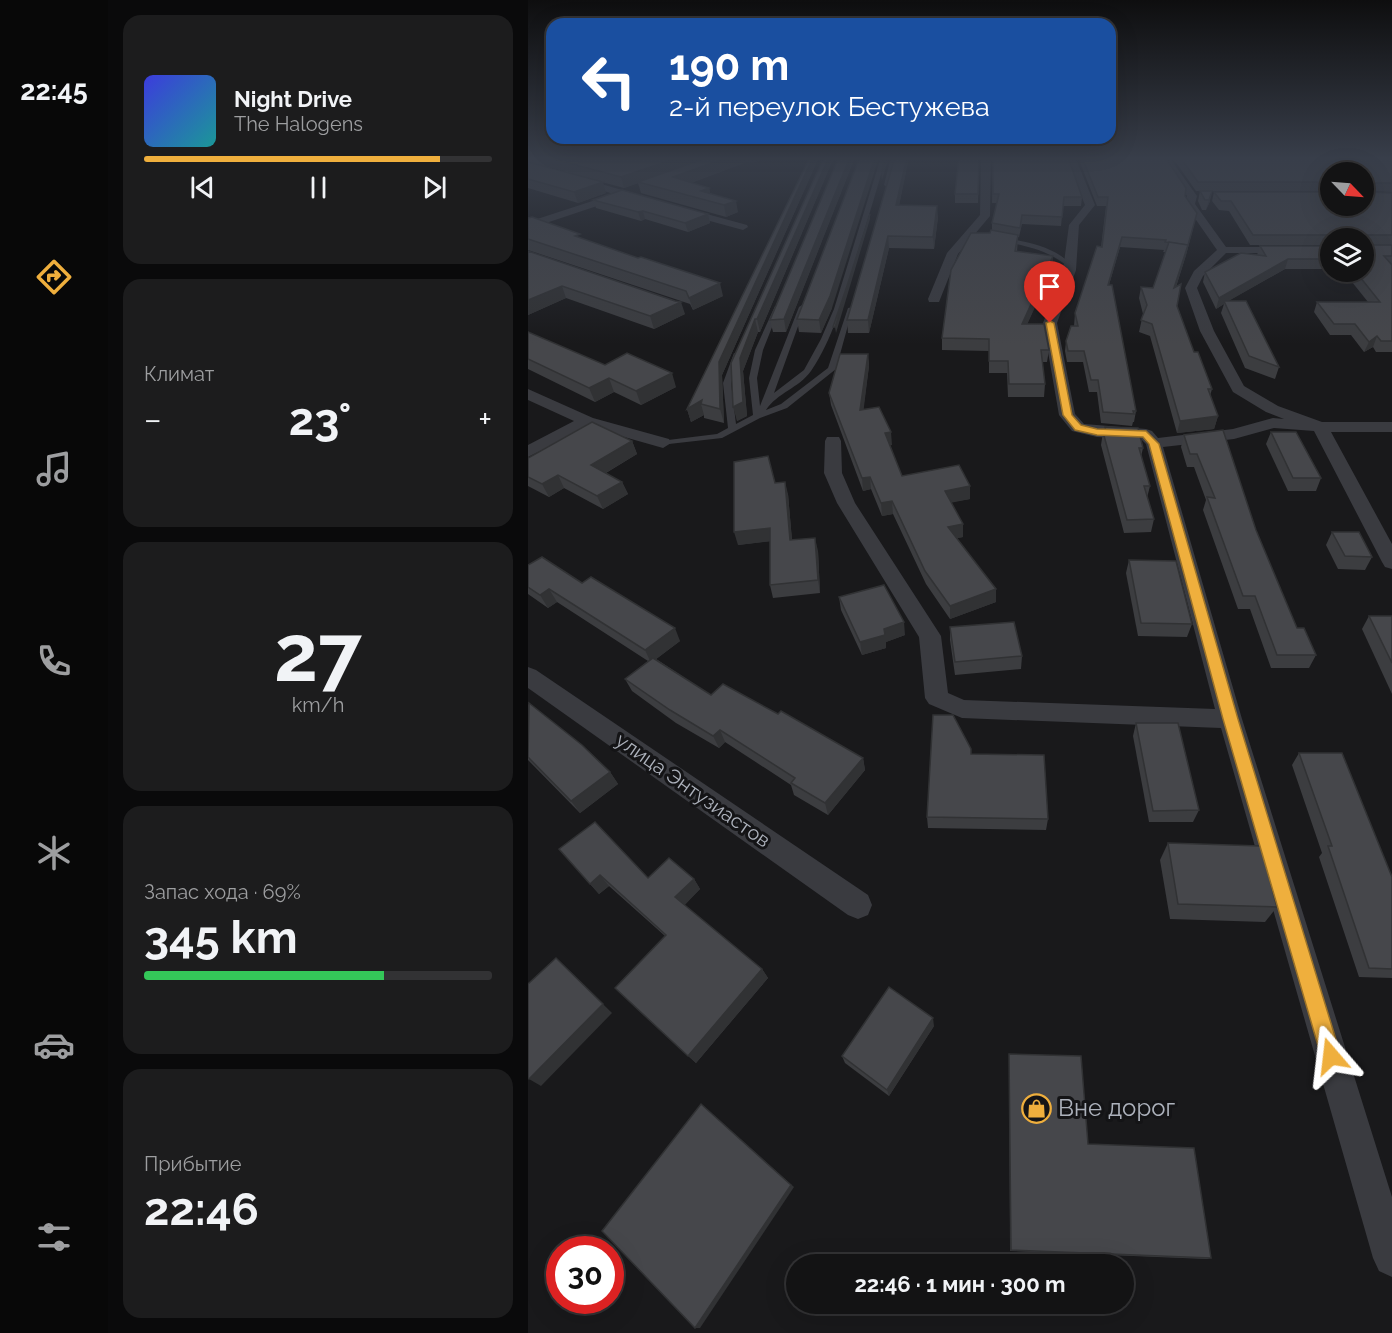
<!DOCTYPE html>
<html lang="ru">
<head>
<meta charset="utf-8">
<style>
  :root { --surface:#131314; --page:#1c1c1d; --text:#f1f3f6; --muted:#9d9ea0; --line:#323234; --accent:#efaf3d }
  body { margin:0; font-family:Raleway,sans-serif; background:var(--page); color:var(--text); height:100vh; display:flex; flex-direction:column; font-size:22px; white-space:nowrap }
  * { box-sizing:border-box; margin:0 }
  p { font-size:20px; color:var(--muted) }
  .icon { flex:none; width:33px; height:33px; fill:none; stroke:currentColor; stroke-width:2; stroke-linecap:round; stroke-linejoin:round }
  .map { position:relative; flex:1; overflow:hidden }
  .drawer { display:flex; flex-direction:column; gap:15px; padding:15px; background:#0a0a0b; width:420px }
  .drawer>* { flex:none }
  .top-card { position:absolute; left:18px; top:18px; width:570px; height:126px; border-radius:18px; box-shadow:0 6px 24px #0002,0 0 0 2px var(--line); background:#1a4fa0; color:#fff; overflow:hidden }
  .needle { width:39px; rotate:115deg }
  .fabs { position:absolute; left:792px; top:162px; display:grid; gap:12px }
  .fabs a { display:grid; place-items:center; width:54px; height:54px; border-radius:50%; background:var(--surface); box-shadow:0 6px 24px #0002,0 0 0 2px var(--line); font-size:30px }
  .speed { position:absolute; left:18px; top:1236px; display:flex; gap:12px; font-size:30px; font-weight:700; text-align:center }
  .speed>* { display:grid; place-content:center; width:78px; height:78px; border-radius:50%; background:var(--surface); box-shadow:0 6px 24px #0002,0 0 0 2px var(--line); line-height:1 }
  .speed .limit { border:9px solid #d22; background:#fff; color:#111 }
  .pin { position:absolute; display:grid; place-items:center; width:51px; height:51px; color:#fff; margin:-62px -26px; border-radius:50% 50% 50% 0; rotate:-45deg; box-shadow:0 0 6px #0007 }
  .pin .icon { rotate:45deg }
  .me { position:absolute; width:66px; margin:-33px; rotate:343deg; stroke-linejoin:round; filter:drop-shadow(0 0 4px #0008) }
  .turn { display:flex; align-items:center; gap:21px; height:126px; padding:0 24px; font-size:27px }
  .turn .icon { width:78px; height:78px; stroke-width:2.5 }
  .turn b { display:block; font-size:42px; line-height:51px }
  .big { font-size:45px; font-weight:700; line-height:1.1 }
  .drawer .card { flex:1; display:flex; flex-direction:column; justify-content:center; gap:9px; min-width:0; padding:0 21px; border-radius:18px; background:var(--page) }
  .drawer .dial { align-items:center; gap:0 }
  .dial b { font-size:78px; line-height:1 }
  .song { display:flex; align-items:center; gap:18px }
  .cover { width:72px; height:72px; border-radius:9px; background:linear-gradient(135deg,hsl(240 70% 55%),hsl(180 70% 35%)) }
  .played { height:6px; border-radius:3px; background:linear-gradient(90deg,var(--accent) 85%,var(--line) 85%) }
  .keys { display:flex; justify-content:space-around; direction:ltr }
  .heat { display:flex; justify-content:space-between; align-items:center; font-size:33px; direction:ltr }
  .charge { height:9px; border-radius:4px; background:linear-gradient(90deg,#34c759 69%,var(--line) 0) }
  .trip { position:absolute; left:258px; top:1254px; width:348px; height:60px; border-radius:30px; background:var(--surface); box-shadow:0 6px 24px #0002,0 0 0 2px var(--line); font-weight:700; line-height:60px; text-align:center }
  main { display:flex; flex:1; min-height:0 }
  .tab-bar { display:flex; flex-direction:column; width:108px; justify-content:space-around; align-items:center; background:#080808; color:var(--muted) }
  .tab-bar .icon { width:42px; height:42px }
  .tab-bar .active { color:var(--accent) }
  .tab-bar b { font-size:27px; color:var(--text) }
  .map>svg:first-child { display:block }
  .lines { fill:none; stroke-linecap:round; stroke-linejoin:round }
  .lane { fill:#3a3b40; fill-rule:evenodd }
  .street { fill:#3a3b40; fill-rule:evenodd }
  .wall { fill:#3c3d40 }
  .shaded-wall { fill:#313234 }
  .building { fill:#46474b; stroke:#313234; stroke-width:1.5 }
  .route { fill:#efaf3d; stroke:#9b7228; stroke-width:1.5 }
  .labels { text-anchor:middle; stroke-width:6; stroke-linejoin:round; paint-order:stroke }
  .street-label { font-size:20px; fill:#acb1bb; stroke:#141416 }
  .near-poi-label { font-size:24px; fill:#acb1bb; stroke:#141416; text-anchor:start }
</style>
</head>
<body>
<main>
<nav class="tab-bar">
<b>22:45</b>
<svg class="icon active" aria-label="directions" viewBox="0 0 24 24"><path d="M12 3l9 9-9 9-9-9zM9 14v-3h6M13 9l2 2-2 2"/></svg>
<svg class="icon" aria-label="music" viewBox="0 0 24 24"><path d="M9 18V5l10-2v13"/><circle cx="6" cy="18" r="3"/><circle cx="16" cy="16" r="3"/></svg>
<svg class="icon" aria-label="phone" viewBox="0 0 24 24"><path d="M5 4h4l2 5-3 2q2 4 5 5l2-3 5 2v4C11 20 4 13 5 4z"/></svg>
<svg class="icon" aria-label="climate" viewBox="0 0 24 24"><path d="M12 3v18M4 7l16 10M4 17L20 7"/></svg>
<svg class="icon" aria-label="car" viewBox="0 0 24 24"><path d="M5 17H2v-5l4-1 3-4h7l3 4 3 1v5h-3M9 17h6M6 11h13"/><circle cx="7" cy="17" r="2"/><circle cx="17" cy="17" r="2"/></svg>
<svg class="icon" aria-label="filters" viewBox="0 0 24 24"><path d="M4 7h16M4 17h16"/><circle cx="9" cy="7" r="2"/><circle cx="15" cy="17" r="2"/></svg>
</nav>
<section class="drawer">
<div class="card">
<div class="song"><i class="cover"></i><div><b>Night Drive</b><p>The Halogens</p></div></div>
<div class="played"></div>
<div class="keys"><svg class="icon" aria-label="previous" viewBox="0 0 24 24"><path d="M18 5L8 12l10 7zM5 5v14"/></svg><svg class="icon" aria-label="pause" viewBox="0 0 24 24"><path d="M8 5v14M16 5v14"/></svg><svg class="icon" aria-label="next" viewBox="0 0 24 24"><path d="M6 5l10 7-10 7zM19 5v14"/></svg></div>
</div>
<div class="card"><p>Климат</p>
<div class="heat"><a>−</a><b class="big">23°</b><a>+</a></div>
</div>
<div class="card dial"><b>27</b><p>km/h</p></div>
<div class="card"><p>Запас хода · 69%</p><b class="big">345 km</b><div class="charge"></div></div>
<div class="card"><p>Прибытие</p><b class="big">22:46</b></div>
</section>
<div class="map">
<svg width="864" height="1333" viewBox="0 0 864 1333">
  <rect width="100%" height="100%" fill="#19191b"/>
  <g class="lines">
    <g class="lane">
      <path d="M 353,157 L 358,157 C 348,193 337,228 326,264 C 315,300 305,339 283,371 C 271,388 249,393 238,410 L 253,404 L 300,368 L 320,308 L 325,307 L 308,369 L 259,408 L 232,418 L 194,438 L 132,445 L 132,441 L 189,434 L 200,428 L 195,383 L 206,353 L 213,355 L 203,383 L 208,424 L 225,415 L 221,378 L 227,350 L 247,306 L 252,307 L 235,350 L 229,378 L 232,406 L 271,307 L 274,305 L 277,307 L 246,393 L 276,370 L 293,339 L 306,309 Z"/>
      <polygon points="363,157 368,157 362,185 359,187 356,185"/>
      <path d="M 476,238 C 501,242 527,247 545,266 L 540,267 C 521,250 498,246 474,241 Z"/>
    </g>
    <g class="street">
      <polygon points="453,157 463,157 462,216 430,254 411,302 401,302 400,299 419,253 452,215"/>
      <polygon points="538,157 547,157 567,205 551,225 548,270 529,323 547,414 556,424 618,429 624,431 630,438 705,429 745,418 756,419 738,412 705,392 672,331 657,288 666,271 689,250 657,204 659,196 632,157 641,157 669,196 667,204 698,247 802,247 802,253 698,253 675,276 669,288 686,331 716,386 750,406 794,422 864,422 864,432 803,432 864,544 864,569 857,567 854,562 786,431 746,428 706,439 635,447 714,719 864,1197 864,1277 851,1271 845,1258 693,728 434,718 401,704 397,698 391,637 309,503 296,473 297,441 299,437 311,437 313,441 314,473 327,503 413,636 420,693 436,700 687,709 618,444 613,439 569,437 544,431 531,415 515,323 535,270 541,225 557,205"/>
      <polygon points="0,163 122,198 123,200 118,203 96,197 0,229 0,222 86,194 0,169"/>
      <polygon points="153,207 219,225 220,227 215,230 149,212 149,208"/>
      <polygon points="0,389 65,418 141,439 143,443 135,448 61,427 0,457 0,445 46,421 0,400"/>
      <polygon points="0,667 8,670 340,895 344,905 340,915 330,919 320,915 0,688"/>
    </g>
  </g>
  <g class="wall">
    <polygon points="0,157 243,157 224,163 219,162 163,183 181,188 182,193 210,212 198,217 113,193 110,183 96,188 0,162"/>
    <polygon points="282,157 291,157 194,375 196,423 176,418 176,415 163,422 159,409"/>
    <polygon points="296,157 306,157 232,332 230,332 215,371 219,416 209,421 203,363"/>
    <polygon points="311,157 327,157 258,332 245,332 242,320"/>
    <polygon points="367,157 381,157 371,205 410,217 406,249 361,248 341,333 320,333 319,320"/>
    <polygon points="451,157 450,203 427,203 427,194"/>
    <polygon points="465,157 554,197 553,206 535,206 533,226 494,224 491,237 490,237 489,252 525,256 525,267 499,324 521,350 519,362 514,362 517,384 516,397 480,397 479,373 461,373 461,351 414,350 414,338 462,233 464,231 464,223 469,203 464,203"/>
    <polygon points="550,157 637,157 657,196 669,213 658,255 648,287 649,306 666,352 684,389 682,396 690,416 686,429 649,433 622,336 611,332 615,314 611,298 613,287 625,288 638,252 635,252 636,250 592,247 581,285 608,411 606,422 605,422 604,426 573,423 569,392 561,392 555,362 539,362 537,351 538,341 546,326 547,313 573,247 578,206 569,206"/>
    <polygon points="644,157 864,157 864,192 838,191 839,192 864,193 864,245 838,245 864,245 864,352 848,352 845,347 836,352 823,335 802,335 786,312 789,302 840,302 816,272 836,272 836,238 802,238 802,245 722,245 701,211 691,210 684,201 686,192 836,206 802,172 802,191 668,191"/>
    <polygon points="0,162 78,193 50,203 0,188"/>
    <polygon points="672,191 682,201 678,210 674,210 670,201"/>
    <polygon points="65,200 180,214 182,223 160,232 117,219 113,221 68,208"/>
    <polygon points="0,218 53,238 195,296 165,310 162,304 0,250"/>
    <polygon points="732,246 802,246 802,269 757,269 700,301 751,367 747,379 717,368 693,313 696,304 688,309 675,282 677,272 729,255"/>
    <polygon points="0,251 157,314 126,329 38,298 0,315"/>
    <polygon points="304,308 293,333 271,332 269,319"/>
    <polygon points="0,332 77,365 148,387 113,405 86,392 67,402 0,369"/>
    <polygon points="340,354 341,366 335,410 364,445 362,445 374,476 442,499 423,502 435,524 435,537 429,538 468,602 422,619 398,584 365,514 354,516 343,489 335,491 303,405 301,393"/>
    <polygon points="577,427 615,448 613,457 622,486 619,498 626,519 623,532 596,533 573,445 575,432 577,432"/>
    <polygon points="743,432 793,478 788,491 760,491 738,444"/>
    <polygon points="656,435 728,530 769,628 788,655 781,668 743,668 722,609 710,609 675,510 678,500 666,467 659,467 653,447"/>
    <polygon points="104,441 109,454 78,473 94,482 100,494 75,509 36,488 21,497 0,486 0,458"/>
    <polygon points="247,483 260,494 264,540 290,551 292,593 245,598 242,585 242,541 210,545"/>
    <polygon points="804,532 844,557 837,570 810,569 798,545"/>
    <polygon points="601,560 664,624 659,637 610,636 598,573"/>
    <polygon points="0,565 152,641 128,659 183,695 250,714 335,758 337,770 300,815 266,795 263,785 197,742 191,748 148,723 104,691 97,679 120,661 29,602 20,608 0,594"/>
    <polygon points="311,597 377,635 358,642 358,648 334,655 313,610"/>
    <polygon points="841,616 864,616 864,694 834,629"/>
    <polygon points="422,627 494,656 493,669 427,675 422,640"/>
    <polygon points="0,704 82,772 90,784 52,813 0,760"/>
    <polygon points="608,723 671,810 665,822 621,822 605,736"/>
    <polygon points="771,753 864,877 864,978 831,977 791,857 794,853 764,765"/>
    <polygon points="443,754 520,819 518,830 400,828 399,817"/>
    <polygon points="640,843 749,907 737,922 642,919 632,860"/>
    <polygon points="31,849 120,878 166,879 172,889 156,905 234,969 240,978 168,1063 87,988 137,936 81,886 71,894"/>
    <polygon points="406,1026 361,1096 317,1063 314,1056"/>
    <polygon points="481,1054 560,1144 683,1258 679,1259 482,1251"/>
  </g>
  <g class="shaded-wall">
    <polygon points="152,157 184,157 96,188 93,177"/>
    <polygon points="201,157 218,157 219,162 148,188 145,177"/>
    <polygon points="223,157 243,157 224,163"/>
    <polygon points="285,157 291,157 194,375 196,423 192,409 191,362"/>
    <polygon points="301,157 306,157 232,332 229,319"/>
    <polygon points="322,157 327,157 258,332 256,319"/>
    <polygon points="347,157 351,157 304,308 293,333 291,320"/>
    <polygon points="357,157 361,157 354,180 353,170"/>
    <polygon points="379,157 381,157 369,216 368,205"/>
    <polygon points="75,182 78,193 50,203 46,192"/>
    <polygon points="181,188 183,199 173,191"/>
    <polygon points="684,191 682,201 678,210 681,200"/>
    <polygon points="208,201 210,212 198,217 196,205"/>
    <polygon points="409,206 410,217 406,249 405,237"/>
    <polygon points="115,211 117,219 113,221 110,212"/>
    <polygon points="669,213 658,255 644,299 646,288"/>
    <polygon points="180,214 182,223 160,232 157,223"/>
    <polygon points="342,214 342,219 308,333 307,327"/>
    <polygon points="360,236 361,248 341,333 340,320"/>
    <polygon points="594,237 592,247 578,295 580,285"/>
    <polygon points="525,256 525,267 494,336 494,324"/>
    <polygon points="760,259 757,269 697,303 696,301 696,304 688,309 691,298"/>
    <polygon points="192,283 195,296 165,310 161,298"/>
    <polygon points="34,286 38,298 0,315 0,300"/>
    <polygon points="153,302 157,314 126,329 122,316"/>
    <polygon points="227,319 230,332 215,371 219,416 209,421 205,407 212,358"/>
    <polygon points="849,336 845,347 836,352 841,342"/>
    <polygon points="340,354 341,366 334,423 332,410"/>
    <polygon points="144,373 148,387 113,405 108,391"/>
    <polygon points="81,378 86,392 67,402 61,388"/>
    <polygon points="174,400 173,404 176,415 163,422 159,409"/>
    <polygon points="690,416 686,429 649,433 652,421"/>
    <polygon points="363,432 364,445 358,446 357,433"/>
    <polygon points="104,441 109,454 69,478 63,465"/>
    <polygon points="30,475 36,488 21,497 14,484"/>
    <polygon points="342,477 343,489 335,491 334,478"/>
    <polygon points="94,482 100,494 75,509 69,496"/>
    <polygon points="257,482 260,494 265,553 262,540"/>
    <polygon points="442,486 442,499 417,504 417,491"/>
    <polygon points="364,501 365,514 354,516 353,503"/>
    <polygon points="435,524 435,537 420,540 420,527"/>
    <polygon points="242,528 245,541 210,545 206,532"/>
    <polygon points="287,538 290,551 292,593 290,580"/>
    <polygon points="21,589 29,602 20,608 12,595"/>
    <polygon points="468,589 468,602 422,619 422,606"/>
    <polygon points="376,622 377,635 358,642 358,648 334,655 332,642 356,629"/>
    <polygon points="147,628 152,641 123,663 117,650"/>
    <polygon points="192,730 197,742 191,748 185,736"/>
    <polygon points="335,758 337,770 300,815 297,803"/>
    <polygon points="82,772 90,784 52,813 43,801"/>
    <polygon points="72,875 81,886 71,894 62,884"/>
    <polygon points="166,879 172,889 154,908 147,897"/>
    <polygon points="28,958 84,1013 13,1086 1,1079"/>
    <polygon points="234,969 240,978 168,1063 160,1056"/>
    <polygon points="405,1018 406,1026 361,1096 359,1090"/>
    <polygon points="173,1104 266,1187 172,1328 167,1328"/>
  </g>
  <g class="building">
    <polygon points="18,157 152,157 93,177"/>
    <polygon points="181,157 201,157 145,177 181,188 173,191 208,201 196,205 110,182"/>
    <polygon points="282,157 285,157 191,362 192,409 173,404 174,400 159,409"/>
    <polygon points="296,157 301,157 229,319 227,319 212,358 215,402 205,407 203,363"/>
    <polygon points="311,157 322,157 256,319 242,320"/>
    <polygon points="332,157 347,157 302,296 291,320 269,319"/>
    <polygon points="367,157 379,157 368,205 409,206 405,237 360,236 340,320 319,320"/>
    <polygon points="431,157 451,157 450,194 427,194"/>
    <polygon points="465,157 540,157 554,197 536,197 534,217 494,215 492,228 464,223 471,194 465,194"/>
    <polygon points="554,157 637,157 658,188 657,196 669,213 660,245 637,242 638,240 594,237 580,285 584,285 608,411 605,411 606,414 575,412 570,380 563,380 556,351 540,351 538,341 543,326 550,326 547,313 569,246 574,247 580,197 570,197"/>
    <polygon points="652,157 864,157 864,183 838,183 837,190 839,192 864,193 864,235 840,235 837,237 838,245 864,245 864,256 856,256 864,265 864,341 853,341 849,336 841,342 827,324 806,324 789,302 852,302 828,272 836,272 836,238 807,238 808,237 805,235 725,235 703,201 693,201 686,192 802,192 802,206 836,206 836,172 802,172 802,182 670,182"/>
    <polygon points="0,162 75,182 46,192 0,179"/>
    <polygon points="94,190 180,214 157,223 115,211 110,212 65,200"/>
    <polygon points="672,191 684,191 681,200 677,200"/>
    <polygon points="342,214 307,327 305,327 319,286"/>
    <polygon points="4,217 52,234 47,236 110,258 113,257 192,283 161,298 158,291 0,239 0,218"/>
    <polygon points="463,230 490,235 487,251 525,256 494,324 516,324 521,350 513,350 517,384 481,384 480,361 461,361 461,339 414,338 423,270 443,233 462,233"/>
    <polygon points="641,242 660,245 646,288 653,284 649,306 666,352 670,352 684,389 680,389 690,416 652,421 624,324 613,320 619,305 613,287 625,288"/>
    <polygon points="732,246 802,246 802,259 760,259 691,298 677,272 713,253 738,256"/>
    <polygon points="0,251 147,301 153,302 122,316 34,286 0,300"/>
    <polygon points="696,301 718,301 751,367 721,356"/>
    <polygon points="0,332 77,365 99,353 144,373 108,391 81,378 61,388 0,359"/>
    <polygon points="312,354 340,354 332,410 351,407 363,432 357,433 374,476 431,465 442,486 417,491 435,524 420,527 468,589 422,606 397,571 364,501 353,503 342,477 334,478 301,393"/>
    <polygon points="64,422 104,441 63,465 94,482 69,496 30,475 14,484 0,477 0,458"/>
    <polygon points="577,427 610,428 615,448 611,448 622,486 616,486 626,519 599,520 575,432 578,432"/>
    <polygon points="695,430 728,530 769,628 776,628 788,655 749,655 727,596 715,596 679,497 687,498 669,454 662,454 656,435"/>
    <polygon points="743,432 768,432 793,478 765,478"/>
    <polygon points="240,456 247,483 257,482 262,540 287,538 290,580 242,585 242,528 206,532 206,462"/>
    <polygon points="804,532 831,532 844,557 817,556"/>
    <polygon points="14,557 54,583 63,577 147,628 117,650 21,589 12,595 0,587 0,565"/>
    <polygon points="601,560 648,561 664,624 613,623"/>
    <polygon points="356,585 376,622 356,629 357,635 332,642 311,597"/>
    <polygon points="841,616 864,616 864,663"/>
    <polygon points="486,622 494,656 427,662 422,627"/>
    <polygon points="125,658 183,695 195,684 250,714 253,711 335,758 297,803 263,783 267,778 192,730 185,736 142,710 97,679"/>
    <polygon points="1,703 54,745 82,772 43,801 0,757"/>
    <polygon points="405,715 425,715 443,749 443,754 516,755 520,819 399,817"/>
    <polygon points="608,723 650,723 671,810 625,811"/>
    <polygon points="771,753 814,753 864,877 864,969 841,968 800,846 804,846"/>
    <polygon points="67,822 120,878 141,858 166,879 147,897 234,969 160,1056 87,988 138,935 72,875 62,884 31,849"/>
    <polygon points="640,843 733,846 749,907 650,904"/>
    <polygon points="28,958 75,1004 1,1079 0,1078 0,984"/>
    <polygon points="361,987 405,1018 359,1090 314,1056"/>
    <polygon points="481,1054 553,1056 560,1144 666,1148 683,1258 483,1250"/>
    <polygon points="173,1104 263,1185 167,1328 74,1231"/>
  </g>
  <linearGradient id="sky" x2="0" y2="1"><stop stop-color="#0e0e0f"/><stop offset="0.46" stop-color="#383e4a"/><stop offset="1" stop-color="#383e4a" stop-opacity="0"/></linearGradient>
  <rect width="864" height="344" fill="url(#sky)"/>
  <polygon class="route" points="522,321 526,323 544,415 553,425 569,429 618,431 631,444 710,719 813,1056 810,1063 803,1066 796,1063 793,1056 695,719 621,444 615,437 569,435 547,430 535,415 518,323"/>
  <defs>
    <symbol id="shop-ring" viewBox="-11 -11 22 22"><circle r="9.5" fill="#141416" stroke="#efaf3d" stroke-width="1.5"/><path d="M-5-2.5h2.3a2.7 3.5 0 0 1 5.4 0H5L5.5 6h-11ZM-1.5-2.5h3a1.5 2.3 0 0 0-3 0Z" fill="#efaf3d"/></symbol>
  </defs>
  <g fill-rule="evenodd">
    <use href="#shop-ring" x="492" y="1092" width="33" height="33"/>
  </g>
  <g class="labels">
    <g class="street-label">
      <text transform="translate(165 790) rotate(35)" y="7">улица Энтузиастов</text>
    </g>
    <g class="near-poi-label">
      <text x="530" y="1116">Вне дорог</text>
    </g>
  </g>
</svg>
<div class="fabs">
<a><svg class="needle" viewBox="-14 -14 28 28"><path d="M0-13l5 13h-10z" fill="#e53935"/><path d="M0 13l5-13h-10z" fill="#9d9ea0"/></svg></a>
<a><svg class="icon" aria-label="layers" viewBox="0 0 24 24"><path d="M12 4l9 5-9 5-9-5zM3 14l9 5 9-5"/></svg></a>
</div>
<div class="speed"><div class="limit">30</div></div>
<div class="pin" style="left:522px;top:323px;background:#d93025"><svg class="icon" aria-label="arrive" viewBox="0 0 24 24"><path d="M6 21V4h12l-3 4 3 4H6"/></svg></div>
<svg class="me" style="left:803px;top:1056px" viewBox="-20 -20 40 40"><path d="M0-17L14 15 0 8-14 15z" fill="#efaf3d" stroke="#fff" stroke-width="4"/></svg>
<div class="trip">22:46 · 1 мин · 300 m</div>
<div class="top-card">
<div class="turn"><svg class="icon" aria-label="left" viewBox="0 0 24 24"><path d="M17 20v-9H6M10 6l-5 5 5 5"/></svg><div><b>190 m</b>2-й переулок Бестужева</div></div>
</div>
</div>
</main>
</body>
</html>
